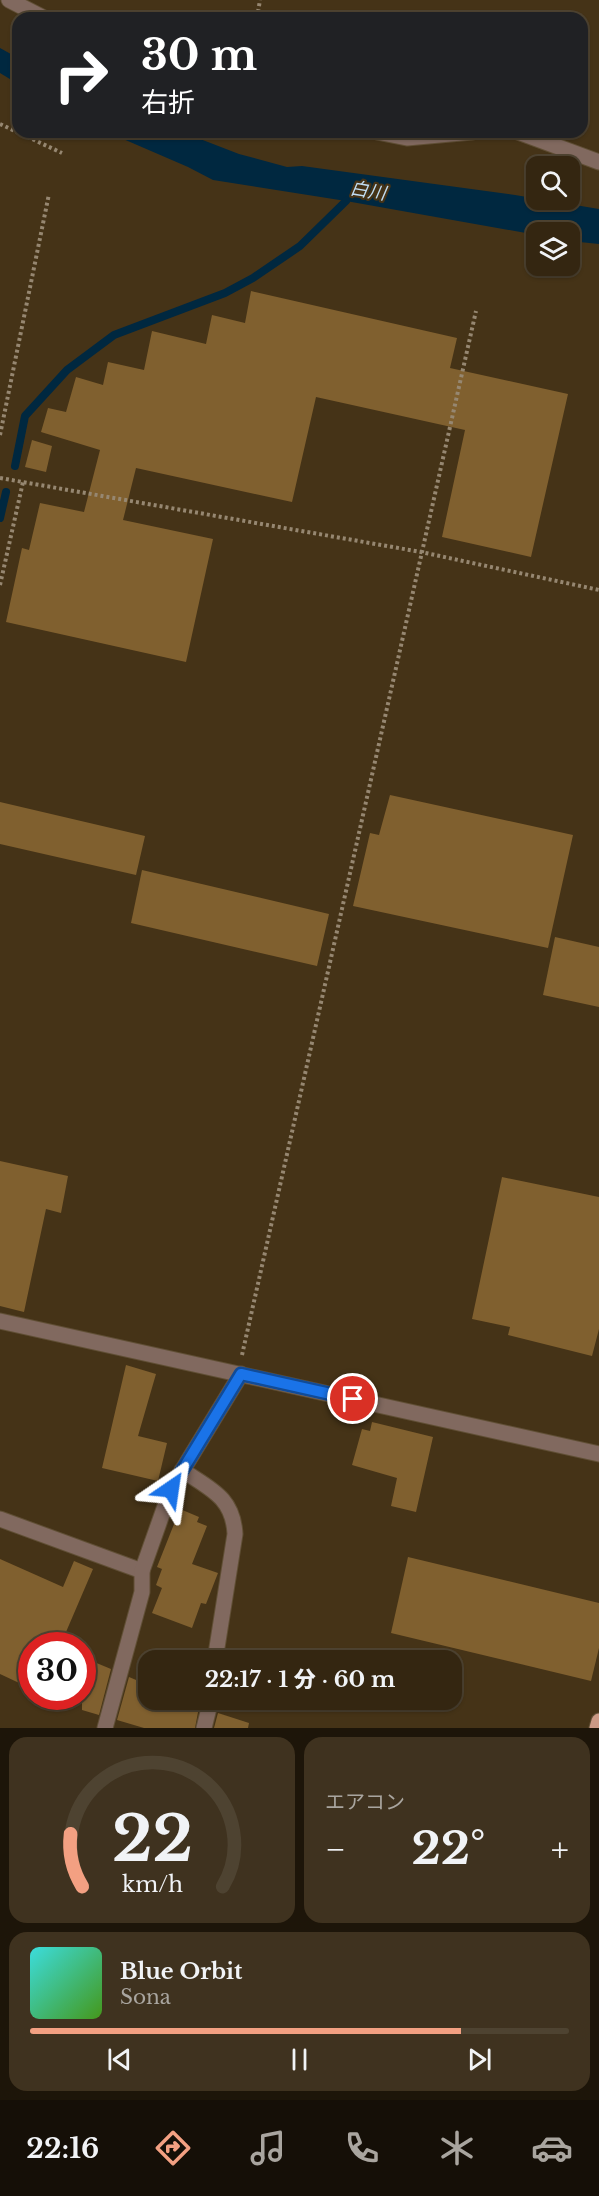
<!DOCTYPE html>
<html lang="ja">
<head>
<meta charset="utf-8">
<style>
  :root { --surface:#342611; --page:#3f321f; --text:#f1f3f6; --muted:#a9a59f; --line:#4e4331; --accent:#f3a082 }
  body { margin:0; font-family:"Libre Baskerville","Noto Sans JP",serif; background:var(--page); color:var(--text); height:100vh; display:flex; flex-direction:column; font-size:22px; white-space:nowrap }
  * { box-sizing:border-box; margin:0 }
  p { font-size:20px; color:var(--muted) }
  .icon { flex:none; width:33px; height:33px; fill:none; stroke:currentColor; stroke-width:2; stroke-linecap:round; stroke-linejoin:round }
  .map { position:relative; height:1728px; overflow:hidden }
  .sheet { display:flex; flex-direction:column; gap:9px; padding:9px; background:#1d1509; flex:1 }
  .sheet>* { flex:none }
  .hud { position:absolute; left:12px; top:12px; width:576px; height:126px; border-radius:18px; box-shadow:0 2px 4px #0004,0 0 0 2px var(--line); background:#202124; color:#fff; overflow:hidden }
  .controls { position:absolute; left:526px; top:156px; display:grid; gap:12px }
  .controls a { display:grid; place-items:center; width:54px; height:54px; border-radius:12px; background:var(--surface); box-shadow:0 2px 4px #0004,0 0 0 2px var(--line); font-size:30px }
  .speed { position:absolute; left:18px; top:1632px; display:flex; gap:12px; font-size:30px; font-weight:700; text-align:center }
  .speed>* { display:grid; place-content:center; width:78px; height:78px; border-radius:50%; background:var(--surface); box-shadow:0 2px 4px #0004,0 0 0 2px var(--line); line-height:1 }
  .speed .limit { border:9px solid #d22; background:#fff; color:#111 }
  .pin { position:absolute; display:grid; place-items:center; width:51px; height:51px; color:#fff; margin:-26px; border:3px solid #fff; border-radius:50%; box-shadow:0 2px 6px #0007 }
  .me { position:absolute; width:66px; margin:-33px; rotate:32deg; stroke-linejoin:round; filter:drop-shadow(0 0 4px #0008) }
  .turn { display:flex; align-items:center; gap:21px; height:126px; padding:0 30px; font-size:27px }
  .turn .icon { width:78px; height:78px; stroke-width:2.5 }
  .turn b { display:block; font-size:42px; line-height:51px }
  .big { font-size:45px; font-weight:800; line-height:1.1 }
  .sheet .widget { flex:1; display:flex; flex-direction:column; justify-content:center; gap:9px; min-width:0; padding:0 21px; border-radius:18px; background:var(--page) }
  .sheet .dial { align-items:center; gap:0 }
  .dial svg { height:156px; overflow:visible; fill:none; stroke:var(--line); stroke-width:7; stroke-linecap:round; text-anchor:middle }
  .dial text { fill:var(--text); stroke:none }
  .song { display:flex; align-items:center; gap:18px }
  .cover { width:72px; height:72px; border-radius:9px; background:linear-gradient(135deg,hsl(180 70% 55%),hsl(100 70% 35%)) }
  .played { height:6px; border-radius:3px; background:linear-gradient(90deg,var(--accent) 80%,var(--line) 80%) }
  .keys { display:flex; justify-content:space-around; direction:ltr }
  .heat { display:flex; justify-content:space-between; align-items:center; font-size:33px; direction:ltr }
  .sheet .tiles { flex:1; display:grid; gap:9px; grid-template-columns:1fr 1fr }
  .widget:last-child { grid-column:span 2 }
  .trip { position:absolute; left:138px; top:1650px; width:324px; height:60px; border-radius:18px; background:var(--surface); box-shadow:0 2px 4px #0004,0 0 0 2px var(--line); font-weight:800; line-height:60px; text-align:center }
  .menu { display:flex; height:96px; justify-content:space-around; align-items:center; background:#150f07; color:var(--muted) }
  .menu .icon { width:42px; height:42px }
  .menu .on { color:var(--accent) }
  .menu b { font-size:27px; color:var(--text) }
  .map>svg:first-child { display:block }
  .water { fill:#002840 }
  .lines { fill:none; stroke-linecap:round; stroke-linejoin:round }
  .stream { stroke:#002840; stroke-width:8 }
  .building { fill:#80602f }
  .minor-casing { stroke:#604f35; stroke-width:17 }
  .major-casing { stroke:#604f35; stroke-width:17 }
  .path { stroke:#968771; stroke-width:4; stroke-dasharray:3 3; stroke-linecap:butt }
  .minor { stroke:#81695f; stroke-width:15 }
  .major { stroke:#ca9985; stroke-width:15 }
  .route-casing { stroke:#114b97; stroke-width:15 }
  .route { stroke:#1a73e8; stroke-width:10 }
  .labels { text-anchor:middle; stroke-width:4.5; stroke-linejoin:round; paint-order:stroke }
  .water-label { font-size:18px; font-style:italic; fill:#c0ddf3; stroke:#453317 }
</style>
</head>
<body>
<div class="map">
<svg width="599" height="1728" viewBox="0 0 599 1728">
  <rect width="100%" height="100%" fill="#453317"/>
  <g class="water">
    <polygon points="0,48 18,58 18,84 0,73"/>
    <polygon points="107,132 182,132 239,154 287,167 302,166 515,195 599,209 599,244 570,241 570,232 537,232 537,235 346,201 213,180 188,167"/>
  </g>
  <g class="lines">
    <g class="stream">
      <polyline points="15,466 25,416 67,370 114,335 225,293 253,278 300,246 346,201"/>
      <polyline points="0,518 6,492"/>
    </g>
  </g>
  <g class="building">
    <polygon points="251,291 457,338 450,368 568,394 531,557 442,537 465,430 316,397 292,502 136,468 123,520 213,539 186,662 6,622 22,548 29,550 40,503 84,512 100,450 41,432 48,408 66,412 76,377 103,385 108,362 144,370 152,331 206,344 212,315 245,323"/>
    <polygon points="32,440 52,446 46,472 25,467"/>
    <polygon points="390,795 573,835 548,948 353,906 370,833 379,835"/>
    <polygon points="0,802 145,836 136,875 0,844"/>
    <polygon points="142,870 329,914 317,966 131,923"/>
    <polygon points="555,937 599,947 599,1007 543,995"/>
    <polygon points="0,1161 68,1176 61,1213 46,1209 24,1312 0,1306"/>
    <polygon points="502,1177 599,1197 599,1329 592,1356 508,1335 510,1327 472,1319"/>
    <polygon points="126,1365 156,1374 138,1436 167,1443 158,1481 102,1468"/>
    <polygon points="372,1422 433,1437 416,1512 391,1506 397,1478 352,1465 362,1429 370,1431"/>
    <polygon points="180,1509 199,1517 197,1522 207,1526 192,1564 218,1573 206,1604 201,1603 192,1628 152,1613 162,1588 156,1585 162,1569 157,1567"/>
    <polygon points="408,1557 599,1603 599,1648 591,1681 391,1633"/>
    <polygon points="0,1559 63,1587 74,1561 93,1569 60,1646 32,1646 32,1689 0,1674"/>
    <polygon points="82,1657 111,1669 99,1715 82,1710"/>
    <polygon points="129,1677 148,1685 144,1700 174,1700 199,1707 195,1728 144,1728 117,1720"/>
    <polygon points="218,1713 249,1723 248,1728 214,1728"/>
  </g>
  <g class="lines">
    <defs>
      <g id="minor">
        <polyline points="9,0 44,18"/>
        <polyline points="377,132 407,138 472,132"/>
        <polyline points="518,132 599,162"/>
        <polyline points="0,1321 599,1454"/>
        <path d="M 182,1470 C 210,1489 233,1497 235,1534 L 215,1660"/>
        <polyline points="0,1519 142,1571"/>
        <polyline points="105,1728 142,1592 142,1571 171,1489 241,1374"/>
        <polyline points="204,1728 211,1700"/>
      </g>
      <polyline id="major" points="597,1728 599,1721"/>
    </defs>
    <use href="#minor" class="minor-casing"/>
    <use href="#major" class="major-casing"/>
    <g class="path">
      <polyline points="257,18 260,0"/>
      <polyline points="0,124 62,153"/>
      <polyline points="0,435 49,194"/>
      <polyline points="0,478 421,552 599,590"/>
      <polyline points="0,585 23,482"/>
      <polyline points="242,1355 476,311"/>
    </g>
    <use href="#minor" class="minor"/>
    <use href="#major" class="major"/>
  </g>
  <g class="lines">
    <defs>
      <polyline id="route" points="171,1489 241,1374 353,1399"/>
    </defs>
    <use href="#route" class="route-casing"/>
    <use href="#route" class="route"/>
  </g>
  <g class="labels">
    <g class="water-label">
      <text transform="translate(368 191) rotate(9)" y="6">白川</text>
    </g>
  </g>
</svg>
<div class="controls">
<a><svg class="icon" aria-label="search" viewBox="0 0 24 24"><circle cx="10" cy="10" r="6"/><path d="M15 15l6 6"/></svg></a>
<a><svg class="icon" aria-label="layers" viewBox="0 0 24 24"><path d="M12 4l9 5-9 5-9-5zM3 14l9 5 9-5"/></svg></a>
</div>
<div class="speed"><div class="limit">30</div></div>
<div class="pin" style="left:353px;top:1399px;background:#d93025"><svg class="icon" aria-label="arrive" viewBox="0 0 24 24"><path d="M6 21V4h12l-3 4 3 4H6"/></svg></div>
<svg class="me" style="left:171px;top:1489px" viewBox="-20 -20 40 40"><path d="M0-17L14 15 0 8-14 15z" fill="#1a73e8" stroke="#fff" stroke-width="4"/></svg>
<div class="trip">22:17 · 1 分 · 60 m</div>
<div class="hud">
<div class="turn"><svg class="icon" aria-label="right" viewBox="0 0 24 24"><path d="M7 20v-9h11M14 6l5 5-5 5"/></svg><div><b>30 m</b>右折</div></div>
</div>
</div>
<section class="sheet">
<div class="tiles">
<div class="widget dial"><svg viewBox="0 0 100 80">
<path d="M14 69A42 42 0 1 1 86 69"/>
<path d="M14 69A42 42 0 0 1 8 42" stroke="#f3a082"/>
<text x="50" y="56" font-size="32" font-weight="700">22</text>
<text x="50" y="72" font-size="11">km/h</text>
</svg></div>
<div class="widget"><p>エアコン</p>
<div class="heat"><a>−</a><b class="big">22°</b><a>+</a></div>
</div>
<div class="widget">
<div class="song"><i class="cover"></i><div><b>Blue Orbit</b><p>Sona</p></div></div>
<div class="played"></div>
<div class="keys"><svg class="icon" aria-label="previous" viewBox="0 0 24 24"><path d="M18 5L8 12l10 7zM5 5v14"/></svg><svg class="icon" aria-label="pause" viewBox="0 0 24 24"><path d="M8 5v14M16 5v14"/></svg><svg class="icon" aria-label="next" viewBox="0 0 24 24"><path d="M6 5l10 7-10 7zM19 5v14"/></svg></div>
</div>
</div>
</section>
<nav class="menu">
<b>22:16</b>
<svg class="icon on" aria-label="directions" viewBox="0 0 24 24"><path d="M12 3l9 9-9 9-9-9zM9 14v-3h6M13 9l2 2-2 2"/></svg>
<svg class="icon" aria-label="music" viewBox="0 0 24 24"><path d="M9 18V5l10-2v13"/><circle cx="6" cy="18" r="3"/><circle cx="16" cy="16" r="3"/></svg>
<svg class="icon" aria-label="phone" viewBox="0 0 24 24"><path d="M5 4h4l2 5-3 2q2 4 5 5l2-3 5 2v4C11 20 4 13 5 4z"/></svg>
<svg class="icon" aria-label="climate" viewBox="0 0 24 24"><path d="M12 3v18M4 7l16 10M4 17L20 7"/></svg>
<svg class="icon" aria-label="car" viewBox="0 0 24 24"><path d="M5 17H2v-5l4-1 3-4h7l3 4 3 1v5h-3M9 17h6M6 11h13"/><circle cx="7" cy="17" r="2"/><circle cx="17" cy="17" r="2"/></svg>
</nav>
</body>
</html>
